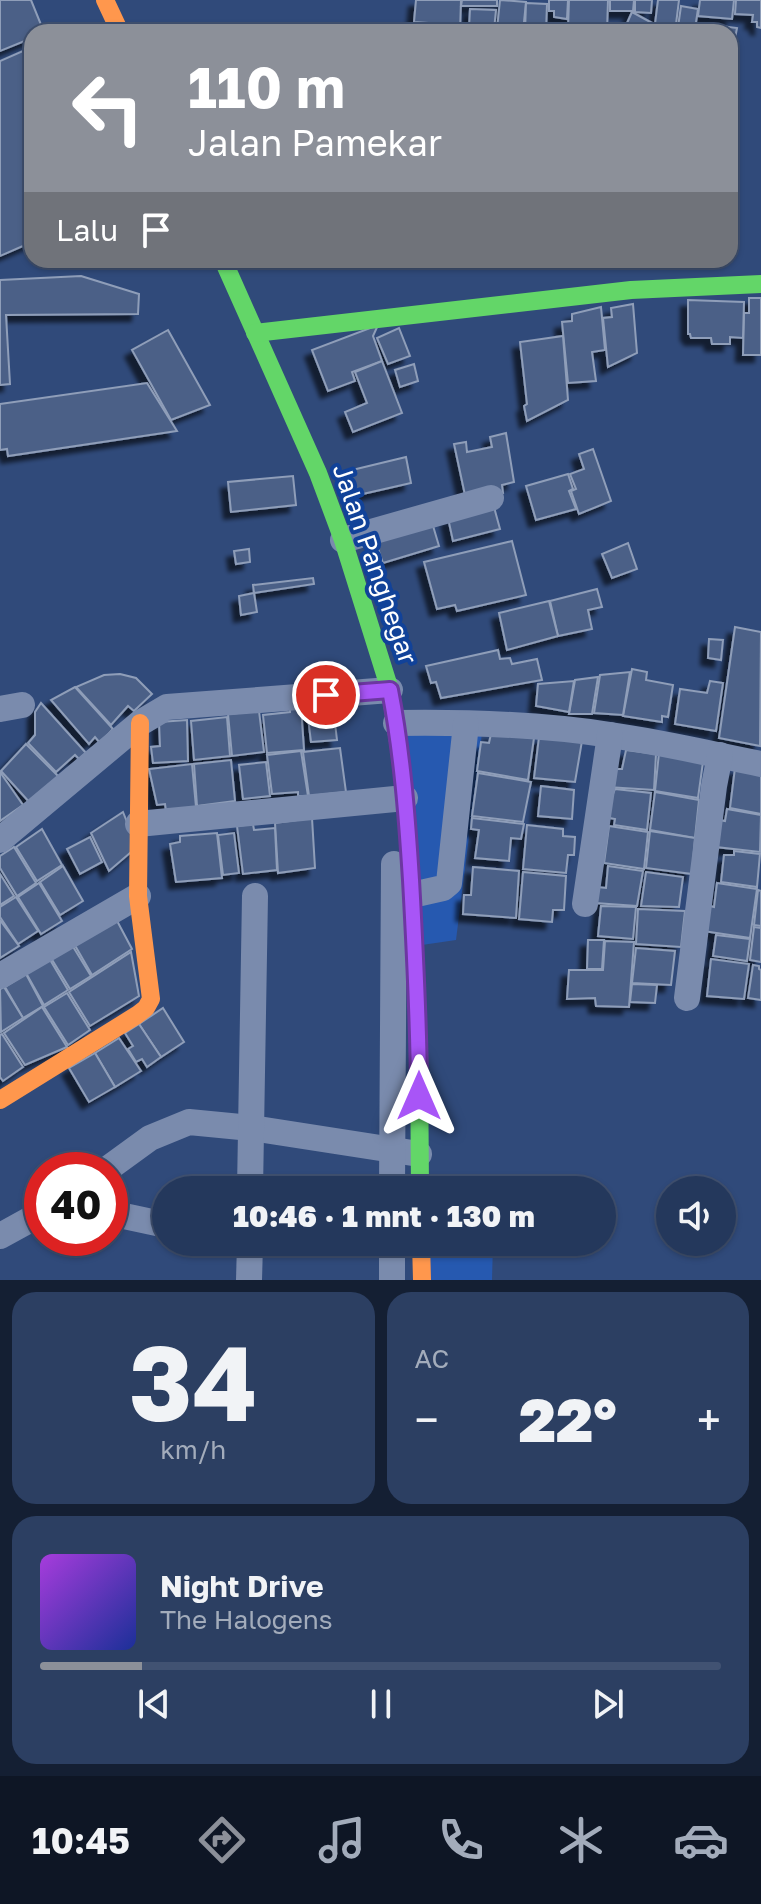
<!DOCTYPE html>
<html lang="id">
<head>
<meta charset="utf-8">
<style>
  :root { --surface:#24385c; --page:#2c3f62; --text:#f1f3f6; --muted:#a3acbb; --line:#415272; --accent:#8c9099 }
  body { margin:0; font-family:"Golos Text",sans-serif; background:var(--page); color:var(--text); height:100vh; display:flex; flex-direction:column; font-size:30px; white-space:nowrap }
  * { box-sizing:border-box; margin:0 }
  p { font-size:26px; color:var(--muted) }
  .icon { flex:none; width:44px; height:44px; fill:none; stroke:currentColor; stroke-width:2; stroke-linecap:round; stroke-linejoin:round }
  .map { position:relative; height:1280px; overflow:hidden }
  .details { display:flex; flex-direction:column; gap:12px; padding:12px; background:#141f33; flex:1 }
  .details>* { flex:none }
  .banner { position:absolute; left:24px; top:24px; width:714px; height:244px; border-radius:24px; box-shadow:0 2px 6px #0004,0 0 0 2px var(--line); background:#8c9099; color:#fff; overflow:hidden }
  .controls { position:absolute; left:656px; top:1176px; display:grid; gap:16px }
  .controls a { display:grid; place-items:center; width:80px; height:80px; border-radius:50%; background:var(--surface); box-shadow:0 2px 6px #0004,0 0 0 2px var(--line); font-size:40px }
  .speed { position:absolute; left:24px; top:1152px; display:flex; gap:16px; font-size:40px; font-weight:700; text-align:center }
  .speed>* { display:grid; place-content:center; width:104px; height:104px; border-radius:50%; background:var(--surface); box-shadow:0 2px 6px #0004,0 0 0 2px var(--line); line-height:1 }
  .speed .limit { border:12px solid #d22; background:#fff; color:#111 }
  .pin { position:absolute; display:grid; place-items:center; width:68px; height:68px; color:#fff; margin:-34px; border:4px solid #fff; border-radius:50%; box-shadow:0 2px 8px #0007 }
  .me { position:absolute; width:88px; margin:-44px; rotate:0deg; stroke-linejoin:round; filter:drop-shadow(0 0 6px #0008) }
  .turn { display:flex; align-items:center; gap:28px; height:168px; padding:0 32px; font-size:36px }
  .turn .icon { width:104px; height:104px; stroke-width:2.5 }
  .turn b { display:block; font-size:56px; line-height:68px }
  .then { display:flex; align-items:center; height:76px; padding:0 32px; background:#0003; gap:16px; font-size:30px }
  .big { font-size:60px; font-weight:800; line-height:1.1 }
  .details .card { flex:1; display:flex; flex-direction:column; justify-content:center; gap:12px; min-width:0; padding:0 28px; border-radius:24px; background:var(--page) }
  .details .dial { align-items:center; gap:0 }
  .dial b { font-size:104px; line-height:1 }
  .song { display:flex; align-items:center; gap:24px }
  .cover { width:96px; height:96px; border-radius:12px; background:linear-gradient(135deg,hsl(280 70% 55%),hsl(230 70% 35%)) }
  .played { height:8px; border-radius:4px; background:linear-gradient(90deg,var(--accent) 15%,var(--line) 15%) }
  .keys { display:flex; justify-content:space-around; direction:ltr }
  .heat { display:flex; justify-content:space-between; align-items:center; font-size:44px; direction:ltr }
  .details .tiles { flex:1; display:grid; gap:12px; grid-template-columns:1fr 1fr }
  .card:last-child { grid-column:span 2 }
  .trip { position:absolute; left:152px; top:1176px; width:464px; height:80px; border-radius:40px; background:var(--surface); box-shadow:0 2px 6px #0004,0 0 0 2px var(--line); font-weight:800; line-height:80px; text-align:center }
  .tabs { display:flex; height:128px; justify-content:space-around; align-items:center; background:#0e1625; color:var(--muted) }
  .tabs .icon { width:56px; height:56px }
  .tabs .current { color:var(--accent) }
  .tabs b { font-size:36px; color:var(--text) }
  .map>svg:first-child { display:block }
  .green { fill:#2659b0 }
  .building { fill:#4c6187; stroke:#8f9eb9; stroke-width:2; filter:url(#shadow) }
  .lines { fill:none; stroke-linecap:round; stroke-linejoin:round }
  .street { stroke:#7a8bad; stroke-width:26 }
  .fast { stroke:#63d668; stroke-width:18 }
  .slow { stroke:#ff974d; stroke-width:18 }
  .jam { stroke:#b3261e; stroke-width:18 }
  .route-casing { stroke:#6d37a1; stroke-width:20 }
  .route { stroke:#a855f7; stroke-width:14 }
  .labels { text-anchor:middle; stroke-width:8; stroke-linejoin:round; paint-order:stroke }
  .street-label { font-size:26px; fill:#fff; stroke:#114299 }
</style>
</head>
<body>
<div class="map">
<svg width="761" height="1280" viewBox="0 0 761 1280">
  <defs>
    <filter id="shadow"><feDropShadow dx="-7" dy="7" stdDeviation="2" flood-color="#0009"/></filter>
  </defs>
  <rect width="100%" height="100%" fill="#304a7a"/>
  <g class="green">
    <polygon points="397,730 482,733 456,940 415,946"/>
    <polygon points="414,1242 493,1242 492,1280 415,1280"/>
  </g>
  <g class="building">
    <polygon points="0,0 31,0 44,32 32,32 32,38 0,51"/>
    <polygon points="416,0 461,0 460,32 443,32 442,24 414,22"/>
    <polygon points="462,0 497,0 497,6 461,6"/>
    <polygon points="500,0 526,2 523,32 497,29"/>
    <polygon points="549,0 568,0 567,19 554,17 554,11 549,11"/>
    <polygon points="569,0 608,0 607,32 568,29"/>
    <polygon points="610,0 634,0 633,11 610,11"/>
    <polygon points="635,0 652,0 651,13 635,12"/>
    <polygon points="658,0 679,0 675,32 654,32"/>
    <polygon points="700,0 734,0 732,19 698,16"/>
    <polygon points="736,0 761,0 761,28 757,27 757,22 752,22 753,15 735,14"/>
    <polygon points="526,3 547,4 546,32 525,32"/>
    <polygon points="681,6 698,9 695,29 678,27"/>
    <polygon points="470,9 496,10 494,30 469,28"/>
    <polygon points="632,12 654,24 650,32 623,32"/>
    <polygon points="713,25 737,28 732,54 730,54 730,32 712,32"/>
    <polygon points="32,47 32,242 0,256 0,61"/>
    <polygon points="81,276 139,294 138,314 6,315 10,384 0,385 0,280"/>
    <polygon points="749,298 761,298 761,355 743,355 744,313 749,313"/>
    <polygon points="688,300 744,302 743,338 730,337 730,344 712,344 711,338 691,338 690,334 688,334"/>
    <polygon points="633,304 637,353 608,367 603,318 612,317 611,308"/>
    <polygon points="601,307 605,350 592,352 596,381 568,383 562,322 572,321 572,314"/>
    <polygon points="378,325 373,336 382,361 352,372 355,381 328,391 312,350"/>
    <polygon points="399,328 410,356 388,364 377,338"/>
    <polygon points="168,330 210,405 171,420 132,350"/>
    <polygon points="563,336 568,400 527,421 524,406 527,404 520,342"/>
    <polygon points="382,361 402,413 353,432 345,412 367,403 355,372"/>
    <polygon points="414,364 418,381 400,387 395,370"/>
    <polygon points="147,383 177,431 8,456 7,449 0,450 0,404"/>
    <polygon points="506,433 514,482 502,485 503,493 486,497 465,495 454,444 466,442 467,452 492,447 490,437"/>
    <polygon points="593,449 611,501 579,514 571,491 576,489 570,474 584,469 579,454"/>
    <polygon points="406,457 411,483 354,496 348,471"/>
    <polygon points="568,474 573,489 569,491 576,509 536,520 526,486"/>
    <polygon points="293,476 296,505 231,512 228,482"/>
    <polygon points="494,507 500,529 453,541 448,518"/>
    <polygon points="431,519 439,546 383,563 374,537"/>
    <polygon points="512,541 526,595 457,611 455,605 437,609 424,562"/>
    <polygon points="628,543 637,569 612,578 602,554"/>
    <polygon points="249,549 250,562 236,564 234,551"/>
    <polygon points="313,578 314,584 254,593 253,585"/>
    <polygon points="597,589 602,607 588,610 592,629 558,636 550,601"/>
    <polygon points="254,593 257,612 241,615 239,596"/>
    <polygon points="549,601 558,636 507,650 499,613"/>
    <polygon points="735,627 761,632 760,746 719,738"/>
    <polygon points="709,639 723,640 721,660 708,658"/>
    <polygon points="498,650 500,659 510,658 512,664 537,659 542,680 441,698 436,682 431,683 426,666"/>
    <polygon points="632,669 647,672 646,680 673,685 668,717 662,716 662,722 623,716"/>
    <polygon points="630,672 623,715 594,713 600,675"/>
    <polygon points="120,674 136,678 152,694 134,711 128,706 111,725 76,687 104,675"/>
    <polygon points="598,677 592,714 569,714 575,680"/>
    <polygon points="574,681 569,712 536,706 538,684"/>
    <polygon points="710,681 723,683 716,731 675,724 680,689 707,693"/>
    <polygon points="75,687 113,729 100,743 95,737 89,744 51,700"/>
    <polygon points="41,703 86,753 79,759 75,755 56,772 28,743 35,735 35,712"/>
    <polygon points="301,706 304,750 267,753 263,715 290,712 290,707"/>
    <polygon points="333,706 337,740 311,742 307,709"/>
    <polygon points="259,711 264,752 232,756 228,714"/>
    <polygon points="227,717 230,756 194,760 191,721"/>
    <polygon points="187,720 188,761 153,763 151,747 160,746 159,722"/>
    <polygon points="491,734 534,738 528,780 477,771 481,742 489,743"/>
    <polygon points="539,737 582,741 575,782 534,778"/>
    <polygon points="26,744 60,778 31,804 1,771"/>
    <polygon points="340,748 346,792 309,796 303,752"/>
    <polygon points="626,750 656,754 654,790 607,787 609,769 622,769"/>
    <polygon points="301,751 308,796 298,796 298,792 272,794 267,755"/>
    <polygon points="659,753 703,762 698,798 655,791"/>
    <polygon points="231,760 235,801 197,806 194,764"/>
    <polygon points="266,762 270,796 243,799 239,765"/>
    <polygon points="192,764 196,807 166,811 165,804 157,805 149,769"/>
    <polygon points="735,768 761,772 761,814 730,808"/>
    <polygon points="0,772 23,805 0,821"/>
    <polygon points="478,773 531,782 523,822 472,816"/>
    <polygon points="541,786 574,790 572,819 538,816"/>
    <polygon points="615,789 651,793 647,830 614,825 615,819 604,817"/>
    <polygon points="655,792 699,800 695,838 650,830"/>
    <polygon points="727,809 761,815 760,852 716,847 719,820 725,821"/>
    <polygon points="123,812 137,847 109,871 91,833"/>
    <polygon points="312,818 315,868 278,873 275,823"/>
    <polygon points="472,818 524,824 521,839 511,838 509,861 475,858 479,830 471,829"/>
    <polygon points="253,824 254,830 275,828 277,870 243,874 237,826"/>
    <polygon points="527,825 563,829 563,836 575,837 574,855 568,855 566,873 523,869"/>
    <polygon points="609,826 648,832 644,869 604,863"/>
    <polygon points="42,829 62,865 37,881 16,847"/>
    <polygon points="650,831 695,838 692,874 646,868"/>
    <polygon points="217,833 222,878 176,882 170,844 180,842 180,836"/>
    <polygon points="234,833 239,873 223,875 218,835"/>
    <polygon points="90,837 102,862 80,874 67,849"/>
    <polygon points="14,847 36,883 17,896 0,868 0,856"/>
    <polygon points="734,851 760,854 757,887 721,882 724,855 734,855"/>
    <polygon points="63,866 83,901 60,915 40,882"/>
    <polygon points="608,866 643,871 637,906 595,903 597,887 606,888"/>
    <polygon points="473,867 519,871 516,918 463,914 464,895 471,895"/>
    <polygon points="523,872 566,876 564,910 553,910 552,922 519,919"/>
    <polygon points="646,872 683,877 679,907 641,906"/>
    <polygon points="0,874 14,896 0,905"/>
    <polygon points="39,883 62,921 41,934 18,897"/>
    <polygon points="717,883 757,889 750,938 703,931 706,905 714,907"/>
    <polygon points="758,890 761,891 761,926 754,925"/>
    <polygon points="16,897 38,931 18,944 0,917 0,907"/>
    <polygon points="601,906 636,907 633,939 598,936"/>
    <polygon points="638,909 685,911 681,947 636,944"/>
    <polygon points="115,917 132,949 92,975 73,942"/>
    <polygon points="0,920 19,946 0,958"/>
    <polygon points="754,927 761,928 761,962 750,960"/>
    <polygon points="716,935 750,939 747,961 713,956"/>
    <polygon points="588,940 604,940 602,969 587,969"/>
    <polygon points="605,941 634,942 629,1007 596,1006 595,998 567,999 569,970 603,970"/>
    <polygon points="72,945 91,976 70,989 51,958"/>
    <polygon points="636,948 675,951 671,985 632,983"/>
    <polygon points="131,952 139,996 90,1026 69,992"/>
    <polygon points="49,958 68,990 44,1005 26,973"/>
    <polygon points="711,959 749,964 744,999 707,996"/>
    <polygon points="753,965 759,966 759,969 761,970 761,1000 748,998"/>
    <polygon points="26,974 43,1006 23,1018 5,987"/>
    <polygon points="632,984 657,985 655,1003 630,1002"/>
    <polygon points="4,987 23,1018 1,1032 0,989"/>
    <polygon points="67,993 90,1030 68,1045 44,1007"/>
    <polygon points="42,1007 67,1047 25,1065 4,1033"/>
    <polygon points="163,1008 184,1042 161,1057 139,1024"/>
    <polygon points="139,1024 161,1057 147,1067 142,1059 136,1062 128,1049 133,1046 125,1033"/>
    <polygon points="2,1034 23,1067 3,1081 0,1077 0,1035"/>
    <polygon points="119,1038 141,1071 115,1087 95,1053"/>
    <polygon points="95,1053 115,1087 89,1102 69,1068"/>
  </g>
  <g class="lines">
    <g class="street">
      <polyline points="343,540 491,498"/>
      <polyline points="0,709 22,705"/>
      <path d="M 396,723 C 467,722 541,724 610,735 C 661,742 711,754 761,764"/>
      <polyline points="138,824 405,798"/>
      <polyline points="0,840 140,723 167,707 390,690"/>
      <polyline points="412,895 443,888 449,883 466,724"/>
      <polyline points="585,904 610,735"/>
      <polyline points="0,976 138,896"/>
      <polyline points="687,998 714,786 720,755"/>
      <polyline points="106,1170 150,1138 189,1122 251,1128 419,1154"/>
      <polyline points="250,1190 255,896"/>
      <polyline points="392,1190 394,864"/>
      <polyline points="110,1213 166,1225"/>
      <polyline points="0,1236 42,1213"/>
      <polyline points="249,1280 250,1244"/>
      <polyline points="392,1280 392,1242"/>
    </g>
    <g class="fast">
      <polyline points="223,260 318,473 343,540 390,690 398,742"/>
      <polyline points="255,333 631,290 761,284"/>
      <polyline points="419,1051 420,1190"/>
    </g>
    <g class="slow">
      <polyline points="105,0 120,32"/>
      <polyline points="0,1100 137,1015 146,1008 151,999 138,896 140,723"/>
      <polyline points="421,1242 422,1280"/>
    </g>
    <polyline class="jam" points="398,742 405,798 412,895 419,1051"/>
  </g>
  <g class="lines">
    <defs>
      <path id="route" d="M 326,695 L 390,690 C 402,752 407,816 411,880 C 415,952 419,1024 419,1096"/>
    </defs>
    <use href="#route" class="route-casing"/>
    <use href="#route" class="route"/>
  </g>
  <g class="labels">
    <g class="street-label">
      <text transform="translate(375 564) rotate(71)" y="9">Jalan Panghegar</text>
    </g>
  </g>
</svg>
<div class="controls">
<a><svg class="icon" aria-label="sound" viewBox="0 0 24 24"><path d="M4 9h4l5-4v14l-5-4H4zM17 9q2 3 0 6"/></svg></a>
</div>
<div class="speed"><div class="limit">40</div></div>
<div class="pin" style="left:326px;top:695px;background:#d93025"><svg class="icon" aria-label="arrive" viewBox="0 0 24 24"><path d="M6 21V4h12l-3 4 3 4H6"/></svg></div>
<svg class="me" style="left:419px;top:1096px" viewBox="-20 -20 40 40"><path d="M0-17L14 15 0 8-14 15z" fill="#a855f7" stroke="#fff" stroke-width="4"/></svg>
<div class="trip">10:46 · 1 mnt · 130 m</div>
<div class="banner">
<div class="turn"><svg class="icon" aria-label="left" viewBox="0 0 24 24"><path d="M17 20v-9H6M10 6l-5 5 5 5"/></svg><div><b>110 m</b>Jalan Pamekar</div></div>
<div class="then">Lalu<svg class="icon" aria-label="arrive" viewBox="0 0 24 24"><path d="M6 21V4h12l-3 4 3 4H6"/></svg></div>
</div>
</div>
<section class="details">
<div class="tiles">
<div class="card dial"><b>34</b><p>km/h</p></div>
<div class="card"><p>AC</p>
<div class="heat"><a>−</a><b class="big">22°</b><a>+</a></div>
</div>
<div class="card">
<div class="song"><i class="cover"></i><div><b>Night Drive</b><p>The Halogens</p></div></div>
<div class="played"></div>
<div class="keys"><svg class="icon" aria-label="previous" viewBox="0 0 24 24"><path d="M18 5L8 12l10 7zM5 5v14"/></svg><svg class="icon" aria-label="pause" viewBox="0 0 24 24"><path d="M8 5v14M16 5v14"/></svg><svg class="icon" aria-label="next" viewBox="0 0 24 24"><path d="M6 5l10 7-10 7zM19 5v14"/></svg></div>
</div>
</div>
</section>
<nav class="tabs">
<b>10:45</b>
<svg class="icon current" aria-label="directions" viewBox="0 0 24 24"><path d="M12 3l9 9-9 9-9-9zM9 14v-3h6M13 9l2 2-2 2"/></svg>
<svg class="icon" aria-label="music" viewBox="0 0 24 24"><path d="M9 18V5l10-2v13"/><circle cx="6" cy="18" r="3"/><circle cx="16" cy="16" r="3"/></svg>
<svg class="icon" aria-label="phone" viewBox="0 0 24 24"><path d="M5 4h4l2 5-3 2q2 4 5 5l2-3 5 2v4C11 20 4 13 5 4z"/></svg>
<svg class="icon" aria-label="climate" viewBox="0 0 24 24"><path d="M12 3v18M4 7l16 10M4 17L20 7"/></svg>
<svg class="icon" aria-label="car" viewBox="0 0 24 24"><path d="M5 17H2v-5l4-1 3-4h7l3 4 3 1v5h-3M9 17h6M6 11h13"/><circle cx="7" cy="17" r="2"/><circle cx="17" cy="17" r="2"/></svg>
</nav>
</body>
</html>
